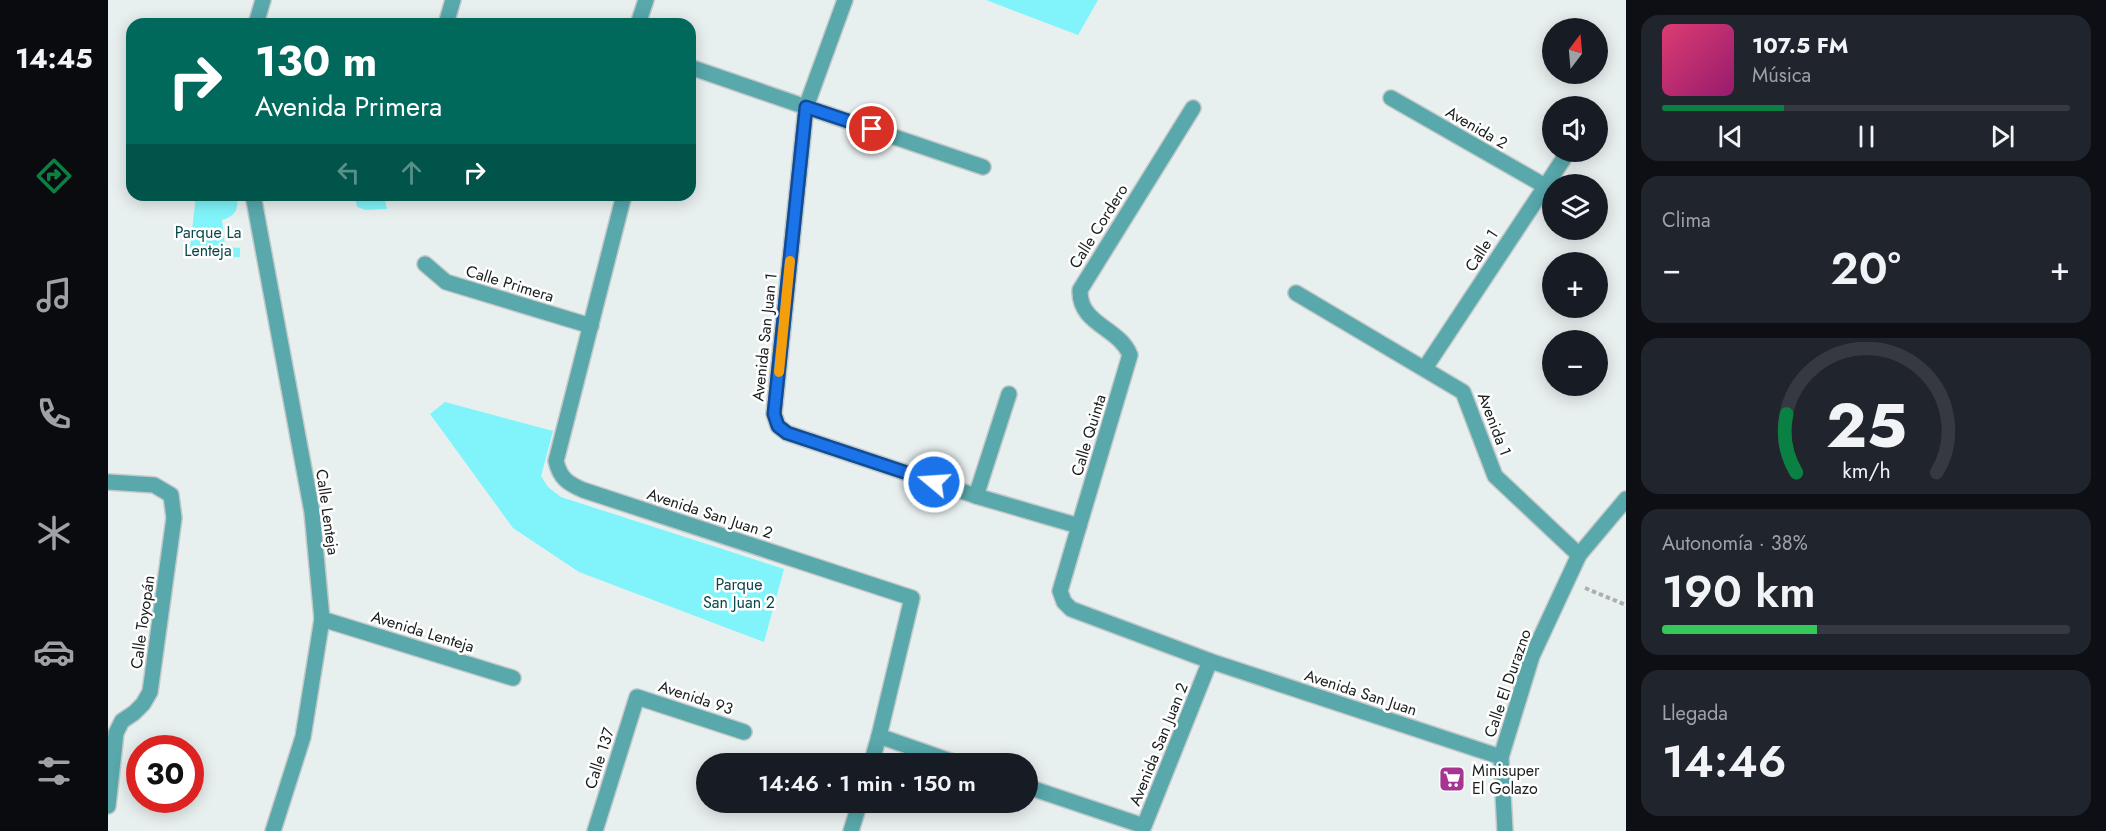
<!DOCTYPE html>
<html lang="es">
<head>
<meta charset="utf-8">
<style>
  :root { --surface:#171b24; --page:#20242c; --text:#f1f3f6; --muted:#9ea1a6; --line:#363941; --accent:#0b8043 }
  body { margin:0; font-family:Jost,sans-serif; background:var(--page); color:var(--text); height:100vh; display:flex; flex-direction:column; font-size:22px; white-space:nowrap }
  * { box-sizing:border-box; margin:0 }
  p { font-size:20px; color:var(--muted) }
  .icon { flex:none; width:33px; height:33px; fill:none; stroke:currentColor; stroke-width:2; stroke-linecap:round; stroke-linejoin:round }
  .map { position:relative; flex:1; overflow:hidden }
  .drawer { display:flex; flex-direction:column; gap:15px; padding:15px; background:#0d0f14; width:480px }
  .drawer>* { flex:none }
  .top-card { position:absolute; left:18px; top:18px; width:570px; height:183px; border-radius:18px; box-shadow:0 3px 15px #0003; background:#00695c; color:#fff; overflow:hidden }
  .needle { width:39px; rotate:16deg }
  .controls { position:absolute; left:1434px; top:18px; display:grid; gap:12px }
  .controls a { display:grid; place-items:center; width:66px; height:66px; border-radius:50%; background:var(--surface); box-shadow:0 3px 15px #0003; font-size:30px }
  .speed { position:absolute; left:18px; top:735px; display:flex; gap:12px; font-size:30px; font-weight:700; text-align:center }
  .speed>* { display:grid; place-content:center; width:78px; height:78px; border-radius:50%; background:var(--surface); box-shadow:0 3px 15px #0003; line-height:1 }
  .speed .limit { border:9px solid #d22; background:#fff; color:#111 }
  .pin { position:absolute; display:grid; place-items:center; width:51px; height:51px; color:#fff; margin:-26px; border:3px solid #fff; border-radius:50%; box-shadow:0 2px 6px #0007 }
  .me { position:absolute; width:66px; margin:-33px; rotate:288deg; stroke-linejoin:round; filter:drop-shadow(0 0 4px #0008) }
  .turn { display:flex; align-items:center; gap:21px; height:126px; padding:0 30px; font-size:27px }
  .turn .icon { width:78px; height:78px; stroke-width:2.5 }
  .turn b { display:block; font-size:42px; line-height:51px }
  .lanes { display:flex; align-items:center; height:57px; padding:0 30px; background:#0003; justify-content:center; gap:30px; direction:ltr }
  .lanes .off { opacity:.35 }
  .big { font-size:45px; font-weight:600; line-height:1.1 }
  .drawer .widget { flex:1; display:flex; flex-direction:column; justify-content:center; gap:9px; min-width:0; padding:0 21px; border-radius:18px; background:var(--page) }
  .drawer .dial { align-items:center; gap:0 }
  .dial svg { height:156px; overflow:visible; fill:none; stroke:var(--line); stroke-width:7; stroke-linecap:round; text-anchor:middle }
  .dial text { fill:var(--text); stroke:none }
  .song { display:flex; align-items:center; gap:18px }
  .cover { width:72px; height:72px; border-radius:9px; background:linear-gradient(135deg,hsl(340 70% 55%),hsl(320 70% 35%)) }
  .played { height:6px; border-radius:3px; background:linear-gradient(90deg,var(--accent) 30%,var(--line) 30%) }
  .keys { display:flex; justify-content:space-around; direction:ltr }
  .heat { display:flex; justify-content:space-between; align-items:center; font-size:33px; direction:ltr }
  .charge { height:9px; border-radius:4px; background:linear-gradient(90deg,#34c759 38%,var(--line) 0) }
  .trip { position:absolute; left:588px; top:753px; width:342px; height:60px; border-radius:30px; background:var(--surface); box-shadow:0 3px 15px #0003; font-weight:600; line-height:60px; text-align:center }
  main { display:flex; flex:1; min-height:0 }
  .tabs { display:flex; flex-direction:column; width:108px; justify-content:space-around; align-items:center; background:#090b0e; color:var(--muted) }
  .tabs .icon { width:42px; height:42px }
  .tabs .current { color:var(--accent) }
  .tabs b { font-size:27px; color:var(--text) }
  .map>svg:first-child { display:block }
  .green { fill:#80f4fa }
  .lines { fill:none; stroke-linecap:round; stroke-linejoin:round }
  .minor-casing { stroke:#c3c9c9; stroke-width:18 }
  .path { stroke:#aaafaf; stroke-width:4; stroke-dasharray:4.5 3; stroke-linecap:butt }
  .minor { stroke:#58a8ac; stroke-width:15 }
  .route-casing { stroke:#114b97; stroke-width:15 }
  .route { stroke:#1a73e8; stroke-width:10 }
  .slow { stroke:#f59e0b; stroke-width:10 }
  .labels { text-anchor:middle; stroke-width:5; stroke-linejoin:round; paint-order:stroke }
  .street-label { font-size:16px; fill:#1b1e1e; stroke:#fff }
  .park-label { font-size:16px; fill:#09474a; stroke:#fff }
  .poi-label { font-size:16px; fill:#1b1e1e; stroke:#fff; text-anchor:start }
</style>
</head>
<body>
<main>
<nav class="tabs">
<b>14:45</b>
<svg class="icon current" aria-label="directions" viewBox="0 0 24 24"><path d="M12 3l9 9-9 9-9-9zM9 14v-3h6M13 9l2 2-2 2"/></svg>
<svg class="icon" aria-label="music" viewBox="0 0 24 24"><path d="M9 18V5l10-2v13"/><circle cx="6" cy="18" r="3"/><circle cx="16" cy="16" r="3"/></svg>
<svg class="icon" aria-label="phone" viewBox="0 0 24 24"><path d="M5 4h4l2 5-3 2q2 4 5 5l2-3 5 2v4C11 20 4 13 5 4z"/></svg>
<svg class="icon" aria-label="climate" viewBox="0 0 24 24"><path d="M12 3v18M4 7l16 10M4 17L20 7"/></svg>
<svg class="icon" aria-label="car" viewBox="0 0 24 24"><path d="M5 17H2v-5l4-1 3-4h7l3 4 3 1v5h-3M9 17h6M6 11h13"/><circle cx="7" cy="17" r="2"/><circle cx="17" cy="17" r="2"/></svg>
<svg class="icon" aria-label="filters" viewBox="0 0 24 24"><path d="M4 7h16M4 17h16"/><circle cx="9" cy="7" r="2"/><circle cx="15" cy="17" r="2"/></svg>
</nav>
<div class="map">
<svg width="1518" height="831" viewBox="0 0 1518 831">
  <rect width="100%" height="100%" fill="#e8efef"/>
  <g class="green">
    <polygon points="878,0 990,0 970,35"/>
    <path d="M 88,195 L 129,195 C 130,210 129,215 114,220 L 117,247 L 132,248 L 132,257 L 81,258 Z"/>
    <polygon points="223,195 276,195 279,209 258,210 249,207 248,201"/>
    <polygon points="337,402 445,431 433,476 440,487 453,497 676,569 656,642 471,572 405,528 322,414"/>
  </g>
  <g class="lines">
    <defs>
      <g id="minor">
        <polyline points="737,0 698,107 875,167"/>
        <polyline points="148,24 155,0"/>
        <polyline points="338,24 345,0"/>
        <polyline points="530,24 538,0"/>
        <polyline points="582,67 698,107 666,414 670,426 679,433 868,496 971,526 952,591 956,602 963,609 1102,661 1393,757"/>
        <polyline points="1283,98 1437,186"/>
        <polyline points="145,195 204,512 214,619 195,737 165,831"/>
        <path d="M 516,195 L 448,461 C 452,478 459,483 475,490 L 804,598 L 771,736 L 851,764"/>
        <polyline points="317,264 338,282 483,326"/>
        <polyline points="1188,293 1355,392 1387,476 1471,555"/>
        <polyline points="1317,368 1460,152"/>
        <polyline points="0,482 46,485 63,495 66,518 42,692 35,704 26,713 14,721 8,733 0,806"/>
        <polyline points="868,496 901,394"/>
        <path d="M 971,526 L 1022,355 C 1011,327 971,325 972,290 L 1085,108"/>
        <polyline points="214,619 405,678"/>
        <polyline points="763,764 771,736"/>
        <polyline points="920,787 1036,826 1102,661"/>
        <polyline points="487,831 529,697 636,732"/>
        <polyline points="743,831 752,802"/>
        <polyline points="1397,831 1393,757 1424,656 1471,555 1518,499"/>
      </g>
    </defs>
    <use href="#minor" class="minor-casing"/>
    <polyline class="path" points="1477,588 1518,605"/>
    <use href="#minor" class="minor"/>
  </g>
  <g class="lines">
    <defs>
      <polyline id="route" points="764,129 698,107 666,414 670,426 679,433 826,482"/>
    </defs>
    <use href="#route" class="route-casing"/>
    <use href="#route" class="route"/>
    <polyline class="slow" points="671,372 682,261"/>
  </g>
  <defs>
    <symbol id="supermarket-square" viewBox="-11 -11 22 22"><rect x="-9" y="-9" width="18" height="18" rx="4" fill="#a63592" stroke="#fff"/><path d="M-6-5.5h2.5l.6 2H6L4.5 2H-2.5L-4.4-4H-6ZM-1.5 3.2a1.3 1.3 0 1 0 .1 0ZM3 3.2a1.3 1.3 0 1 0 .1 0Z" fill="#fff"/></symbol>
  </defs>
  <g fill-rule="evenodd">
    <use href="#supermarket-square" x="1329" y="764" width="30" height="30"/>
  </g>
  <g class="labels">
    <g class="street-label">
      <text transform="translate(1369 127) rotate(30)" y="6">Avenida 2</text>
      <text transform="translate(990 226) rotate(-58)" y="6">Calle Cordero</text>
      <text transform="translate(1373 250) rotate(-57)" y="6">Calle 1</text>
      <text transform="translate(402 283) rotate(17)" y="6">Calle Primera</text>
      <text transform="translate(656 337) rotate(-84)" y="6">Avenida San Juan 1</text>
      <text transform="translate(1387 424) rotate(69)" y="6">Avenida 1</text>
      <text transform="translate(980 435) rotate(-73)" y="6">Calle Quinta</text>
      <text transform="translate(220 512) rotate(82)" y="6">Calle Lenteja</text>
      <text transform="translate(602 513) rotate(18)" y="6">Avenida San Juan 2</text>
      <text transform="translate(34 622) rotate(-82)" y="6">Calle Toyopán</text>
      <text transform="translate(315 631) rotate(17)" y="6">Avenida Lenteja</text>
      <text transform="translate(1399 683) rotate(-71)" y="6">Calle El Durazno</text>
      <text transform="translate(1253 692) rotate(18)" y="6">Avenida San Juan</text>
      <text transform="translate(588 697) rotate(18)" y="6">Avenida 93</text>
      <text transform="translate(1050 744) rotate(-68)" y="6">Avenida San Juan 2</text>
      <text transform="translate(491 758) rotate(-72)" y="6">Calle 137</text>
    </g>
    <g class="park-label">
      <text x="100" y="238">Parque La<tspan x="100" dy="18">Lenteja</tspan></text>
      <text x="631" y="590">Parque<tspan x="631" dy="18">San Juan 2</tspan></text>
    </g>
    <g class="poi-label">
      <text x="1364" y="776">Minisuper<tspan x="1364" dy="18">El Golazo</tspan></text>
    </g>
  </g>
</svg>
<div class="controls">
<a><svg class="needle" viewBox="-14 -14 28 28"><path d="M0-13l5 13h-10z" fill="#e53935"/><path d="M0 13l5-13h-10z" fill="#9ea1a6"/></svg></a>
<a><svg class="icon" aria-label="sound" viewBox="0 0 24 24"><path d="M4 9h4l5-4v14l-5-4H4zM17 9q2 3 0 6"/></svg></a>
<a><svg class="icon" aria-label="layers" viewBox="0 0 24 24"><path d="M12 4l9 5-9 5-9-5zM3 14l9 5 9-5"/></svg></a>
<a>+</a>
<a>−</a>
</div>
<div class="speed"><div class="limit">30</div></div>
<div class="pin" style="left:764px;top:129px;background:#d93025"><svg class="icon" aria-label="arrive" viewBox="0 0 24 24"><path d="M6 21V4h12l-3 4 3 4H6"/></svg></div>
<svg class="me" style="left:826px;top:482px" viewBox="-20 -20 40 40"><circle r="17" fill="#1a73e8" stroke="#fff" stroke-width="3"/><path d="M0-11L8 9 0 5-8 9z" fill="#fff"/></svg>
<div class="trip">14:46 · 1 min · 150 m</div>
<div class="top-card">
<div class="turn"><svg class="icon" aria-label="right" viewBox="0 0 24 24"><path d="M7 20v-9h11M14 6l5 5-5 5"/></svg><div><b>130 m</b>Avenida Primera</div></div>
<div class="lanes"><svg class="icon off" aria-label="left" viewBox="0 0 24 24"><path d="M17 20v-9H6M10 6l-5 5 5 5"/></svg><svg class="icon off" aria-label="ahead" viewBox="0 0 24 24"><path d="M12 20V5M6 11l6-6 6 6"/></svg><svg class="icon" aria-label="right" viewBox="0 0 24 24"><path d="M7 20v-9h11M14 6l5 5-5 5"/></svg></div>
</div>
</div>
<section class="drawer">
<div class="widget">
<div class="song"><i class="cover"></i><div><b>107.5 FM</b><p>Música</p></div></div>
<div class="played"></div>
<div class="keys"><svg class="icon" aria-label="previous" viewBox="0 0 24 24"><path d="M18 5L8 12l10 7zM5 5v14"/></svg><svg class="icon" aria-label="pause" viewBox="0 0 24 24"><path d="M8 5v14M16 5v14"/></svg><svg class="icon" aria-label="next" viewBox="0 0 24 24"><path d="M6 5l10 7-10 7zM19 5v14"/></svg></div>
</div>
<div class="widget"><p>Clima</p>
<div class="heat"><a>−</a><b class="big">20°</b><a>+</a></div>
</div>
<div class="widget dial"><svg viewBox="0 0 100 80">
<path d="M14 69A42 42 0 1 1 86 69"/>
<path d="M14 69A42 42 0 0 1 9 39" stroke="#0b8043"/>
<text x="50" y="56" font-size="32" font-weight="700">25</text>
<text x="50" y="72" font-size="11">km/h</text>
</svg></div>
<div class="widget"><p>Autonomía · 38%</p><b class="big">190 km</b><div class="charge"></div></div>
<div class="widget"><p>Llegada</p><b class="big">14:46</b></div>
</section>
</main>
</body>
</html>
